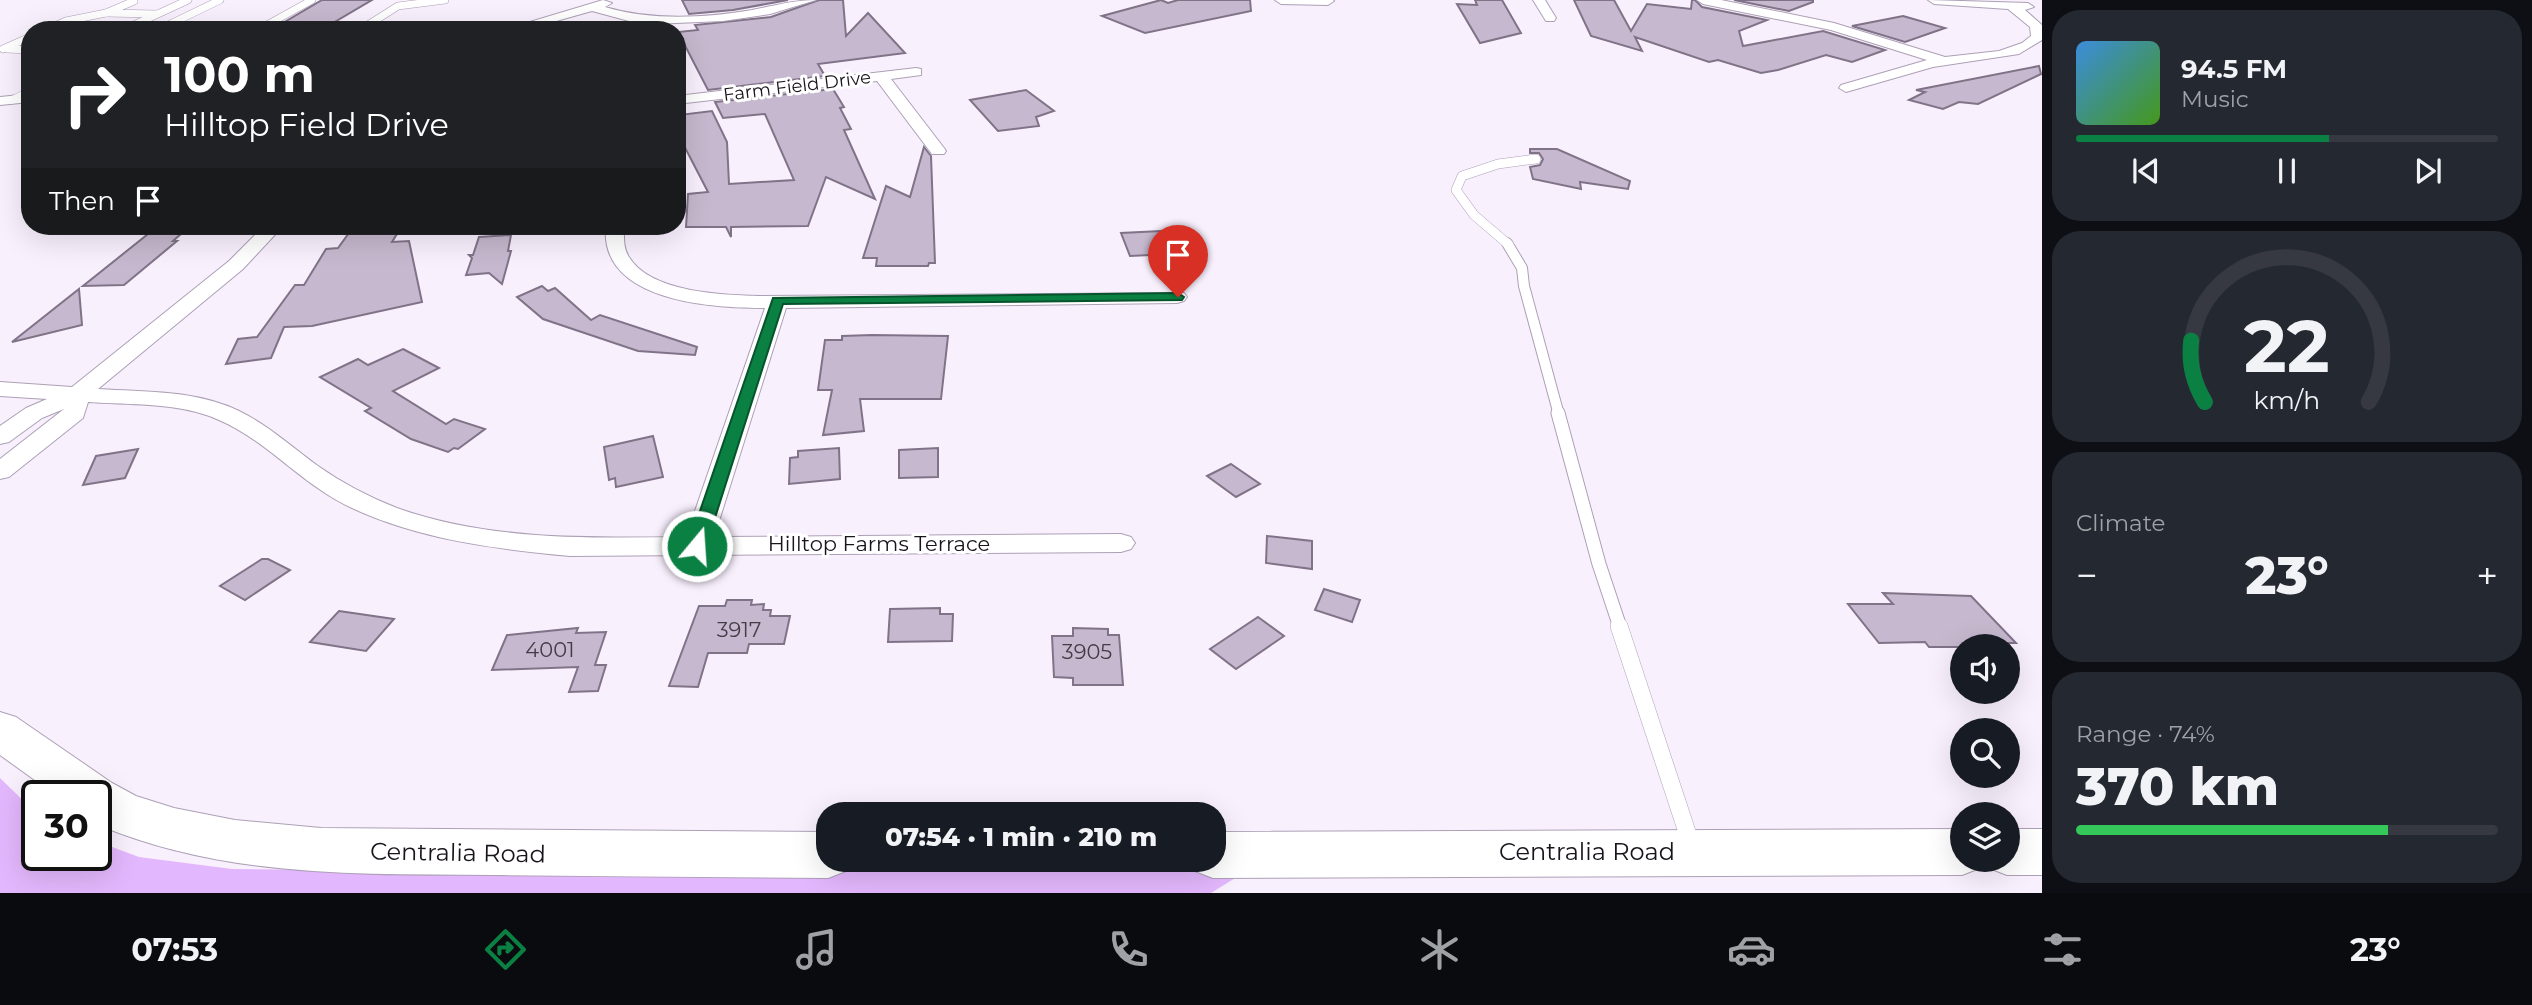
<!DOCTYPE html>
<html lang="en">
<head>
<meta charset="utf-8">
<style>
  :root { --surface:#171b24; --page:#242831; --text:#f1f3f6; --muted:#9ea1a6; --line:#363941; --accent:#0b8043 }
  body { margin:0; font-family:Montserrat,sans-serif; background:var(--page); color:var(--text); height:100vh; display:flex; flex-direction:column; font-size:26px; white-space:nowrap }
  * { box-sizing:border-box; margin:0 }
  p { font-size:23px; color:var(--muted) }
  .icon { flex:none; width:38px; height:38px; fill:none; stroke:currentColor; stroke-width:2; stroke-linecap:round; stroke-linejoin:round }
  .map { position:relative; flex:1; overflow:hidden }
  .side { display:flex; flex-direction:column; gap:10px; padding:10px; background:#0d0f14; width:490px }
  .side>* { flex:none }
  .guide { position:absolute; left:21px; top:21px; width:665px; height:214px; border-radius:28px; box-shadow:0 7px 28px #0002; background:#202124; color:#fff; overflow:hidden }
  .tools { position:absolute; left:1950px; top:634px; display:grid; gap:14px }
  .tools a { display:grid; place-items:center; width:70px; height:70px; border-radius:50%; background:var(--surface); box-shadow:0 7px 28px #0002; font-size:35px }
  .speed { position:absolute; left:21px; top:780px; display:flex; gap:14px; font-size:35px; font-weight:700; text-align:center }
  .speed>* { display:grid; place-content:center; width:91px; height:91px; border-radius:50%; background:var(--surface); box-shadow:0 7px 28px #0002; line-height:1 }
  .speed .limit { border:4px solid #111; border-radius:10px; background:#fff; color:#111 }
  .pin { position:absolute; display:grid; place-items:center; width:60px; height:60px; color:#fff; margin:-72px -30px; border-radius:50% 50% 50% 0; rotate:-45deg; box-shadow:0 0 7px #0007 }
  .pin .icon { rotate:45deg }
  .me { position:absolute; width:77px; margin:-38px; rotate:18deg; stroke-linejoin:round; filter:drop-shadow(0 0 5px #0008) }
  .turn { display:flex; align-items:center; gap:24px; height:147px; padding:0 28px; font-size:32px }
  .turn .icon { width:91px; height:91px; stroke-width:2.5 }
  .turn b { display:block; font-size:49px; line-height:60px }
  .then { display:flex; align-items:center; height:66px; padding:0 28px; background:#0003; gap:14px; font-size:26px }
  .big { font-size:52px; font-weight:800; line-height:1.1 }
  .side .card { flex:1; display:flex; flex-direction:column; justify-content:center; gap:10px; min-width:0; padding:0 24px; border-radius:28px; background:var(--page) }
  .side .dial { align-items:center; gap:0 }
  .dial svg { height:182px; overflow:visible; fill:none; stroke:var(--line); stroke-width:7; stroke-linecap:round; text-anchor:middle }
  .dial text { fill:var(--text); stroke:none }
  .song { display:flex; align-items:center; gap:21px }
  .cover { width:84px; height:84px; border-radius:10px; background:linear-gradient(135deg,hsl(210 70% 55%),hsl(100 70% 35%)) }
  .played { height:7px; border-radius:4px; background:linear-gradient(90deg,var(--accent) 60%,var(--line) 60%) }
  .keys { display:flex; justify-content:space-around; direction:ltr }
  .heat { display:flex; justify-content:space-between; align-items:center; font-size:38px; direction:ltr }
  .charge { height:10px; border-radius:5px; background:linear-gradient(90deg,#34c759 74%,var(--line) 0) }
  .trip { position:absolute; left:816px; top:802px; width:410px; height:70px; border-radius:28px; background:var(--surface); box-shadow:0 7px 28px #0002; font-weight:800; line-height:70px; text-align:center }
  .tab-bar { display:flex; height:112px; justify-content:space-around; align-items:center; background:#090b0e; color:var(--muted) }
  .tab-bar .icon { width:49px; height:49px }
  .tab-bar .selected { color:var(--accent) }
  .tab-bar b { font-size:32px; color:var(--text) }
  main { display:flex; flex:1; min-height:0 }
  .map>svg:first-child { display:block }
  .green { fill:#e3b7fd }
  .building { fill:#c6b8ce; stroke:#807388; stroke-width:2 }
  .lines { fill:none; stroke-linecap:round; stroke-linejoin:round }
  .lane-far4-casing { stroke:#ada0b6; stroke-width:8 }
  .lane-far3-casing { stroke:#ada0b6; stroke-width:10 }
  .lane-far2-casing { stroke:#ada0b6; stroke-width:12 }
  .lane-far1-casing { stroke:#ada0b6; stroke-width:15 }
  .lane-casing { stroke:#ada0b6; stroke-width:18 }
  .street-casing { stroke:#ada0b6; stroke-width:2 }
  .secondary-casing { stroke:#ada0b6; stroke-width:2 }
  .lane-far4 { stroke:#fff; stroke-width:7 }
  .lane-far3 { stroke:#fff; stroke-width:9 }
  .lane-far2 { stroke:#fff; stroke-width:10 }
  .lane-far1 { stroke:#fff; stroke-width:13 }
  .lane { stroke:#fff; stroke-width:17 }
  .street { fill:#fff; fill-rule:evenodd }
  .secondary { fill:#fff; fill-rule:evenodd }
  .route { fill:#0b8043; stroke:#07532c; stroke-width:2 }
  .labels { text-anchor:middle; stroke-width:6; stroke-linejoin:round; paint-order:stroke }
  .far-street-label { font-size:18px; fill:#19141c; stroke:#fff }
  .street-label { font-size:21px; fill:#19141c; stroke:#fff }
  .near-number-label { font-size:21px; fill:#443d48 }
  .near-street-label { font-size:24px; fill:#19141c; stroke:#fff }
</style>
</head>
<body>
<main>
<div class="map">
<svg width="2042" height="893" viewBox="0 0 2042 893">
  <rect width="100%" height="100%" fill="#f9f0fe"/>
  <polygon class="green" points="0,778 37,814 37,856 96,856 96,841 139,857 232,869 589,872 1253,867 1211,893 0,893"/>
  <g class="building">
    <polygon points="322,0 372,0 321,30 271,30"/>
    <polygon points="682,0 788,0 733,10 689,14"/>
    <polygon points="819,0 843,0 846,36 868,13 905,53 818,64 825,76 708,90 678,32 698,30 695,25 771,17"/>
    <polygon points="1161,0 1168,3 1178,0 1250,0 1251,11 1145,33 1102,16"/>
    <polygon points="1475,0 1502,0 1521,33 1480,43 1457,4 1477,5"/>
    <polygon points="1574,0 1614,0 1631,31 1647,4 1691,9 1692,0 1695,0 1702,7 1767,20 1739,31 1743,46 1823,31 1885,50 1852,62 1826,55 1778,70 1761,73 1718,60 1709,62 1635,37 1642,51 1591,36"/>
    <polygon points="1734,0 1813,0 1813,2 1789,11"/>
    <polygon points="1903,16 1945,28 1905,42 1852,26"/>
    <polygon points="2039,66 2041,74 1978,104 1959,102 1943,109 1909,100 1925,92 1916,90"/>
    <polygon points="833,89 844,107 840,108 851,129 844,130 875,199 826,177 808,226 731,227 731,237 726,227 686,227 688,194 708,192 680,138 685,137 679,115 712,111 727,142 729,184 794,180 765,114 723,118 715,102"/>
    <polygon points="1026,90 1054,111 1036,117 1039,126 998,131 970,100"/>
    <polygon points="924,147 931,156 935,263 929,263 928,266 876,266 877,258 863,258 886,186 910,197"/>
    <polygon points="1530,149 1557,149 1630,181 1628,189 1580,182 1581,189 1533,179 1530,167 1540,165 1543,159 1539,153 1530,153"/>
    <polygon points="158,226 190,226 173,241 177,241 124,285 83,286"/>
    <polygon points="354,226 402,226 392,242 409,241 422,302 312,326 284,327 271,358 226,364 238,339 257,337 295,285 304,285 326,249 338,248"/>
    <polygon points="1161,231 1171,254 1130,256 1121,233"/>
    <polygon points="511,235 508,251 511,251 502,284 489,273 466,275 472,258 469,255 473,255 479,237"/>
    <polygon points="542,286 548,291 555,288 591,320 600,315 697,347 695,355 638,351 543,319 517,297"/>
    <polygon points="79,289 82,325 12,342"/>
    <polygon points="872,335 948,336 941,399 860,399 864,431 823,435 832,390 818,390 825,340 842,340 842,336"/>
    <polygon points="403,349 439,368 393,391 446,424 454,419 485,429 458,449 454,448 448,452 411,439 365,411 371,408 320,377 358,359 368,365"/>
    <polygon points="653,436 663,477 616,487 615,478 609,480 604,447"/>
    <polygon points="839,448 840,479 789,484 790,458 798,457 798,451"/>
    <polygon points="938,448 938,477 899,478 899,450"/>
    <polygon points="138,449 125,478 83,485 96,456"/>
    <polygon points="1231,464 1260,484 1236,497 1207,476"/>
    <polygon points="1267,536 1312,541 1312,569 1266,563"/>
    <polygon points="262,559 268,559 290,570 245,600 220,586"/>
    <polygon points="1324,589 1360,600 1352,622 1315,610"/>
    <polygon points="1883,593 1971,596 2016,643 1963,643 1965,646 1962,647 1929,647 1925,642 1879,643 1848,604 1893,604"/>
    <polygon points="727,600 752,600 751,605 764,604 763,610 771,610 770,616 790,616 784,644 749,644 747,653 708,653 698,687 669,686 699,606 725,606"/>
    <polygon points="940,608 940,614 953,614 952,641 888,642 890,609"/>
    <polygon points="339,611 394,619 366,651 310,642"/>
    <polygon points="1258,617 1284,636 1236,669 1210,649"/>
    <polygon points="578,628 576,633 606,632 595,665 606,665 598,691 569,692 578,667 492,670 507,635"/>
    <polygon points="1073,628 1108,629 1108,635 1119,635 1123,685 1073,685 1073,678 1054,677 1052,636 1073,636"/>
  </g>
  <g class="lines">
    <defs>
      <g id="lane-far4">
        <polyline points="134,1 106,13 157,14"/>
        <polyline points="46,30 66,21 106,13"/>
        <polyline points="123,30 188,0"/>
        <polyline points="158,30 220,0"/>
        <polyline points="258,30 312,0"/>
        <polyline points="360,30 398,6 445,0"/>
        <polyline points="3,49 30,37"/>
        <polyline points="7,49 30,50"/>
        <polyline points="12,100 30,91"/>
      </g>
      <polyline id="lane-far3" points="1509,245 1474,215 1456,190 1462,176 1498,164 1536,159"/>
      <polyline id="lane-far2" points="1507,243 1522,268 1524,286 1559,415"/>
      <polyline id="lane-far1" points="1558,413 1599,564 1620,627"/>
      <polyline id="lane" points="1619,626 1691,844"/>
      <g id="street">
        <path d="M 603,0 L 612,3 L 605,7 C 652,21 704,18 752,10 C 773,6 794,0 816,0 L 770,14 L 723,21 L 653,24 L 629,21 L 592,11 L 524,30 L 503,30 Z"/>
        <polygon points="1275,0 1333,0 1334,1 1328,5 1281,4"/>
        <polygon points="1533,0 1545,0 1556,18 1554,21 1546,21"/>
        <polygon points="1697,0 1721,0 1834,23 1945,57 1999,51 2022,43 2031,36 2030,27 2008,9 1934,4 1928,0 2028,3 2034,7 2025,10 2042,25 2042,40 2019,54 1933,67 1846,92 1839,88 1841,85 1927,60 1831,30 1703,4"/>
        <polygon points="916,68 921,69 921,75 891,79 944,148 946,151 944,154 932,154 877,81 677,104 677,96"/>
        <polygon points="30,94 30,102 0,105 0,97"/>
        <path d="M 264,226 L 283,226 L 243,269 L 98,389 C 145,392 196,390 239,411 C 268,425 292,447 318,466 C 342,483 369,497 397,508 C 490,541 590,538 686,537 L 765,308 C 712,308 599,302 606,226 L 624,226 C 624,237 623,248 629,257 C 651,293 724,295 761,296 L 1184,293 L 1187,297 L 1184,301 L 1177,303 L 786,308 L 714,537 L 1121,534 L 1131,537 L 1135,543 L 1131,549 L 1121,552 L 570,556 C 496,549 421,540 352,508 C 303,486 268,441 219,420 C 180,402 131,405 88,402 L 83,418 L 9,477 L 0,479 L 0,459 L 64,409 L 42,418 L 9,442 L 0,444 L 0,426 L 26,408 L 47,399 L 0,396 L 0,382 L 72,387 L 229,261 Z"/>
      </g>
      <g id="secondary">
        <path d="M 0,712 L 16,717 L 112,783 L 136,796 L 174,808 L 235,820 L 321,828 L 828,832 L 828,859 L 852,859 L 846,871 L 828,878 C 716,877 605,876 493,875 C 359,874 227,878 101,826 L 96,823 L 96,796 L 57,796 L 0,755 Z"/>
        <polygon points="1962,829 1962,859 1984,859 1980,868 1962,875 1213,878 1195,871 1189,859 1213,859 1213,832"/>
        <polygon points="2007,829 2042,829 2042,875 2007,875 1989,868 1985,859 2007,859"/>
      </g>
    </defs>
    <use href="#lane-far4" class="lane-far4-casing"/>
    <use href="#lane-far3" class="lane-far3-casing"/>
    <use href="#lane-far2" class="lane-far2-casing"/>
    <use href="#lane-far1" class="lane-far1-casing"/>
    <use href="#lane" class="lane-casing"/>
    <use href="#street" class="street-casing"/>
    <use href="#secondary" class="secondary-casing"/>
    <use href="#lane-far4" class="lane-far4"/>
    <use href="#lane-far3" class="lane-far3"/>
    <use href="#lane-far2" class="lane-far2"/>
    <use href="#lane-far1" class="lane-far1"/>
    <use href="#lane" class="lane"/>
    <use href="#street" class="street"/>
    <use href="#secondary" class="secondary"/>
  </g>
  <polygon class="route" points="1178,293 1184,297 1182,300 783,304 706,546 697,552 688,546 773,298"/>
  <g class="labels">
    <g class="far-street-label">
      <text transform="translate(797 86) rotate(-7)" y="6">Farm Field Drive</text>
    </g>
    <g class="street-label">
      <text x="879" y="551">Hilltop Farms Terrace</text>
    </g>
    <g class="near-number-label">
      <text x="739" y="637">3917</text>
      <text x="550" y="657">4001</text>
      <text x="1087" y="659">3905</text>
    </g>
    <g class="near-street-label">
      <text x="1587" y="860">Centralia Road</text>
      <text transform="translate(458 853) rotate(1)" y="8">Centralia Road</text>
    </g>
  </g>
</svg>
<div class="tools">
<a><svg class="icon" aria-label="sound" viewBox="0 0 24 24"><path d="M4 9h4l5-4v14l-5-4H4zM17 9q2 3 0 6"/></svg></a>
<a><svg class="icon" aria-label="search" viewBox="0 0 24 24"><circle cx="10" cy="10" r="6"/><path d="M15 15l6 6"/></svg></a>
<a><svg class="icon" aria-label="layers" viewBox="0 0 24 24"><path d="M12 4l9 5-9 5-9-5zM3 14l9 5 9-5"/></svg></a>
</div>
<div class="speed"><div class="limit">30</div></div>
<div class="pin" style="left:1178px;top:297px;background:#d93025"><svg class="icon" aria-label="arrive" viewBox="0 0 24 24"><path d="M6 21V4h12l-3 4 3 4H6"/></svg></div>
<svg class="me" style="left:697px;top:546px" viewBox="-20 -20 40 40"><circle r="17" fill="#0b8043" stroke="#fff" stroke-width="3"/><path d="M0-11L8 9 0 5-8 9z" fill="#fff"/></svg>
<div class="trip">07:54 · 1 min · 210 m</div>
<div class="guide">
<div class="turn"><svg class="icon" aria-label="right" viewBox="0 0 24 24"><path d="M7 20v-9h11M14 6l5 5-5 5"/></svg><div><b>100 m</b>Hilltop Field Drive</div></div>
<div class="then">Then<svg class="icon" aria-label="arrive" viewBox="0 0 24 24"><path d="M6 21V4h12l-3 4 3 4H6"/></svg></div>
</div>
</div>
<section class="side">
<div class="card">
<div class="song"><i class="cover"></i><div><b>94.5 FM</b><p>Music</p></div></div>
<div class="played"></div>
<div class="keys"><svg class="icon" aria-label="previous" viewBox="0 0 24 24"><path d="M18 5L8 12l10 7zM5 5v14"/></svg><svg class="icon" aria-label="pause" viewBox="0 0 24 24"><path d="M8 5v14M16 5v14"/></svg><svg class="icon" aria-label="next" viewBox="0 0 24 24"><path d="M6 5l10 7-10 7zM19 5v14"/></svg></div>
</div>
<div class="card dial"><svg viewBox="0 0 100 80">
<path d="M14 69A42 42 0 1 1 86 69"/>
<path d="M14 69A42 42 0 0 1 8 42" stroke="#0b8043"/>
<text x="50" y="56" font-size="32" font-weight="700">22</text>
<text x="50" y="72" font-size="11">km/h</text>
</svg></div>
<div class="card"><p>Climate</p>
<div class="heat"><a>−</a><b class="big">23°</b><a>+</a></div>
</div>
<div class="card"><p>Range · 74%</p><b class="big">370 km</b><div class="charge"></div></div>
</section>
</main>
<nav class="tab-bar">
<b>07:53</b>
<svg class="icon selected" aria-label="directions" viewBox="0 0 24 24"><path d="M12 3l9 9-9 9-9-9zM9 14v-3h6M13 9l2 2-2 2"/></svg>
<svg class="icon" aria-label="music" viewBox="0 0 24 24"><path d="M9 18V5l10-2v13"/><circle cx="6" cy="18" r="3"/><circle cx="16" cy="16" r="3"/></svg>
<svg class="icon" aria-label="phone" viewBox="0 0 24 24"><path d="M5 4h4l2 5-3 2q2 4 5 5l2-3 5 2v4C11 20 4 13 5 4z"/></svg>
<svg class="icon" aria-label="climate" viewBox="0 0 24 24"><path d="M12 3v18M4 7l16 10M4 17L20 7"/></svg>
<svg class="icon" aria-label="car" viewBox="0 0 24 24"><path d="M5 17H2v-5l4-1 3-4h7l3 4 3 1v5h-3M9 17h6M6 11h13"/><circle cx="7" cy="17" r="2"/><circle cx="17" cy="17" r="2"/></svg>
<svg class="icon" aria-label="filters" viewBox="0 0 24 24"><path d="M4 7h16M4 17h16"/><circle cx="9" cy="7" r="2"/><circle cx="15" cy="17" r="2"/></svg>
<b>23°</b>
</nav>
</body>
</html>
